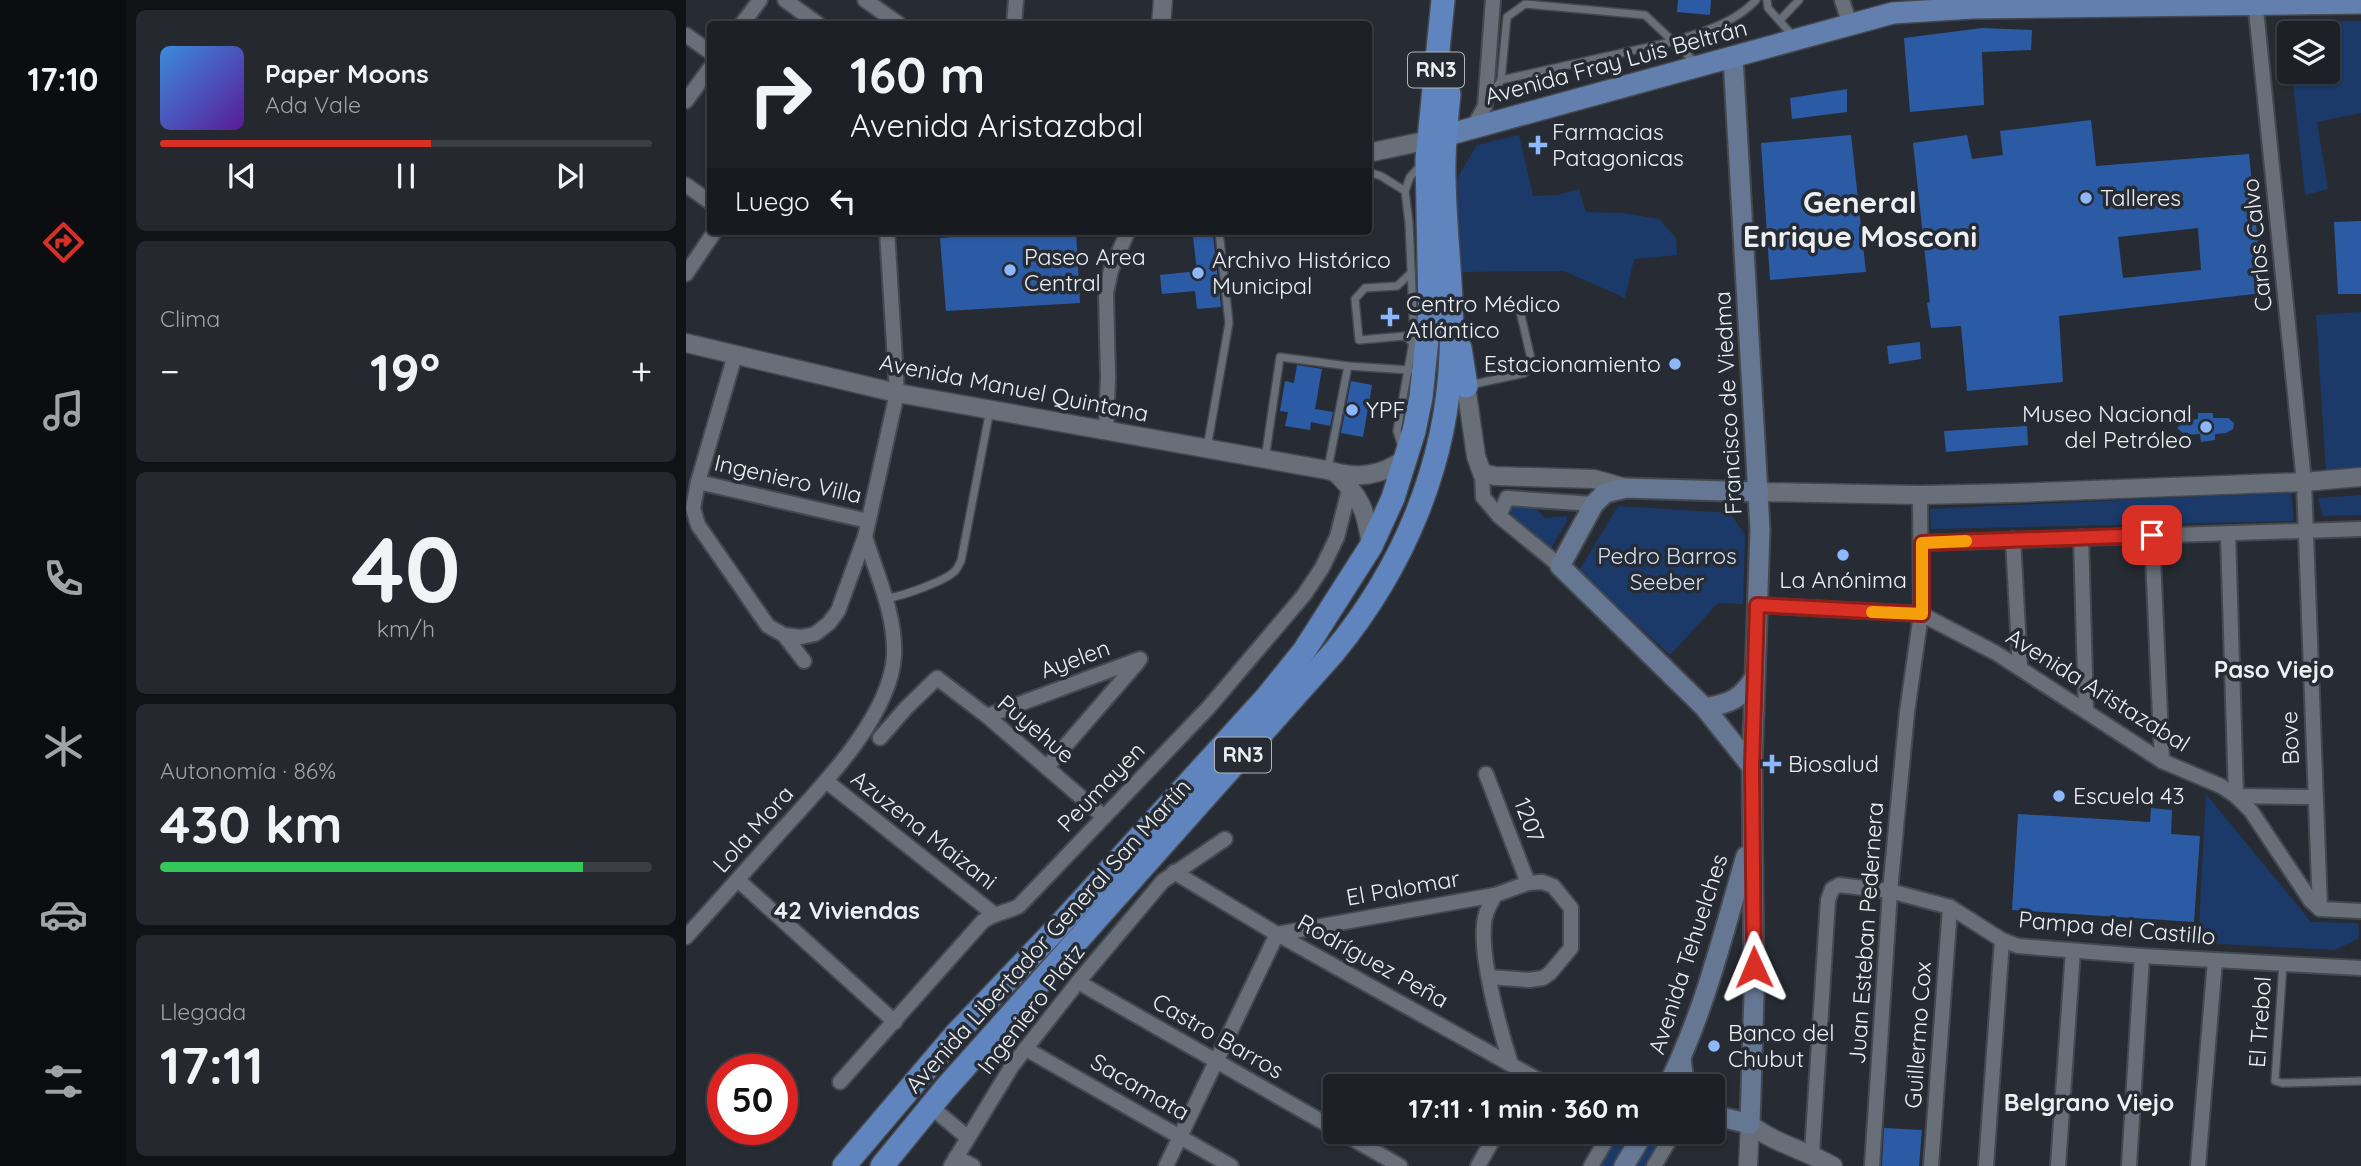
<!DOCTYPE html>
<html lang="es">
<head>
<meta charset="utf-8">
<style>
  :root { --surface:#1d2127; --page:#25292f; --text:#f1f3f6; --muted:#a0a3a7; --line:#3b3e44; --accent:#d93025 }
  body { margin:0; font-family:Quicksand,sans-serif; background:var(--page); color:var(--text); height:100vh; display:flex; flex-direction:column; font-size:26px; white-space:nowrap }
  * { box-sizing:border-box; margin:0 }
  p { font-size:23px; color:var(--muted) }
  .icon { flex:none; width:38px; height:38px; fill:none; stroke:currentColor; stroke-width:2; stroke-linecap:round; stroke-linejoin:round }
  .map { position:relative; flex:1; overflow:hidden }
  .details { display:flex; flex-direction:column; gap:10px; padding:10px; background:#101215; width:560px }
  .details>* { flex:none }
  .hud { position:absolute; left:21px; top:21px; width:665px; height:214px; border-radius:7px; box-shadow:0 2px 5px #0004,0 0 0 2px var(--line); background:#1d2127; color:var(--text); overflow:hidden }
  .tools { position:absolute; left:1591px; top:21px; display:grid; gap:14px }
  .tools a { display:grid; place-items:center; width:63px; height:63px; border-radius:7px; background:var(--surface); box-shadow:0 2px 5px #0004,0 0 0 2px var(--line); font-size:35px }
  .speed { position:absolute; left:21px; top:1054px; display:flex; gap:14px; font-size:35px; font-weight:700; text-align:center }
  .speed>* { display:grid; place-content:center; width:91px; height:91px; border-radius:50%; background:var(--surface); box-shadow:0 2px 5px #0004,0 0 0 2px var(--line); line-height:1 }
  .speed .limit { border:10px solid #d22; background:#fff; color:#111 }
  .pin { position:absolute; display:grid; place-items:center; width:60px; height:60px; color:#fff; margin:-30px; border-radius:14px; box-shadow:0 4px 10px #0006 }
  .me { position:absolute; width:77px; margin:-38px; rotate:359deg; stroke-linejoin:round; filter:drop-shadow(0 0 5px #0008) }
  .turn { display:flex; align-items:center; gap:24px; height:147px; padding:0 28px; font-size:32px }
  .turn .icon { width:91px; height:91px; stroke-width:2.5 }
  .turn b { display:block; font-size:49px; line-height:60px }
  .then { display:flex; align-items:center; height:66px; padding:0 28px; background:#0003; gap:14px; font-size:26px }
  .big { font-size:52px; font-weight:700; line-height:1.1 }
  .details .widget { flex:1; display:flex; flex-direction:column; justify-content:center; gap:10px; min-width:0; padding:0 24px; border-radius:10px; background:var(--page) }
  .details .dial { align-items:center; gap:0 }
  .dial b { font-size:91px; line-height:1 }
  .song { display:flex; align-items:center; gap:21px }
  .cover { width:84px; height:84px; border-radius:10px; background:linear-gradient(135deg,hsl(210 70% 55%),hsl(270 70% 35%)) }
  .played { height:7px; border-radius:4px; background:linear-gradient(90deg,var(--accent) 55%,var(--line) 55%) }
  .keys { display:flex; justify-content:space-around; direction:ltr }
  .heat { display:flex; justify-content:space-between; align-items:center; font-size:38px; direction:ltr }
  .charge { height:10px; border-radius:5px; background:linear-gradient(90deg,#34c759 86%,var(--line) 0) }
  .trip { position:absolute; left:637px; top:1074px; width:402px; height:70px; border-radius:7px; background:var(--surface); box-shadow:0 2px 5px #0004,0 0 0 2px var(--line); font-weight:700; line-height:70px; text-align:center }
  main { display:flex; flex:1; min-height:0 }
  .tabs { display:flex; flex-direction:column; width:126px; justify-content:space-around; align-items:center; background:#0c0d10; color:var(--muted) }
  .tabs .icon { width:49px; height:49px }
  .tabs .selected { color:var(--accent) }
  .tabs b { font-size:32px; color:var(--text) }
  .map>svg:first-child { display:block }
  .green { fill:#1b3a69 }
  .building { fill:#2b5ba4; fill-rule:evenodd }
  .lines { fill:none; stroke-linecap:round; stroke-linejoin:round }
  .service-casing { stroke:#45494f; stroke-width:10 }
  .minor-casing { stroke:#45494f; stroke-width:18 }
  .tertiary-casing { stroke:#45494f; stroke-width:21 }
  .secondary-casing { stroke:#45494f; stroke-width:23 }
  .primary-casing { stroke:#45494f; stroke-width:24 }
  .trunk-casing { stroke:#45494f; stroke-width:26 }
  .path { stroke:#6f747b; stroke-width:2.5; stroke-dasharray:3.5 5; stroke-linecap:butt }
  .service { stroke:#696f79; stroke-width:7 }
  .minor { stroke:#696f79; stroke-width:14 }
  .tertiary { stroke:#696f79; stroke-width:18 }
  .secondary { stroke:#657793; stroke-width:19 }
  .primary { stroke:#627fad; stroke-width:21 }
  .trunk { stroke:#6084be; stroke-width:23 }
  .route-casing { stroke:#8d1f18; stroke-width:18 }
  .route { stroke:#d93025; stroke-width:12 }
  .slow { stroke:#f59e0b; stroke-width:12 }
  .poi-dot { fill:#8db9fc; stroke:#272c34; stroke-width:2.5 }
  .labels { text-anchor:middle; stroke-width:7; stroke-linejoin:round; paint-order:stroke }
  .shield { fill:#272c34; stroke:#b1b5bb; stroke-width:2 }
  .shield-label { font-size:21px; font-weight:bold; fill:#ecf0f5 }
  .street-label { font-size:23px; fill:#ecf0f5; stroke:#272c34 }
  .poi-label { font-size:23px; fill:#ecf0f5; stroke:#272c34; text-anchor:start }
  .park-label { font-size:23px; fill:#d2dff4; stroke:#272c34 }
  .neighbourhood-label { font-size:24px; font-weight:bold; fill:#ecf0f5; stroke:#272c34 }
  .district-label { font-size:30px; font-weight:bold; fill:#ecf0f5; stroke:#272c34 }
</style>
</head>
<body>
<main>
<nav class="tabs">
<b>17:10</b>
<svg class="icon selected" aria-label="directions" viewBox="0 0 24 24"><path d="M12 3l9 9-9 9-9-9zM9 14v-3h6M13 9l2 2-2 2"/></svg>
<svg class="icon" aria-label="music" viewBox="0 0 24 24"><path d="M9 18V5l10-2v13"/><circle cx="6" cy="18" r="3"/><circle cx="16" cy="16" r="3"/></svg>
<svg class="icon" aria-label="phone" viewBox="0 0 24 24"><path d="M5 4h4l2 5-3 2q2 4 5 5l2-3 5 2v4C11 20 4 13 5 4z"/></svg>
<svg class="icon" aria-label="climate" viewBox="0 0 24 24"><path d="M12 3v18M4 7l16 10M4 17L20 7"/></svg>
<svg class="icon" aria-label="car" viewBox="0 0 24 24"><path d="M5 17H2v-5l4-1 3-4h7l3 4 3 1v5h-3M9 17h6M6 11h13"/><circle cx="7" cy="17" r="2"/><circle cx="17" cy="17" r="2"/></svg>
<svg class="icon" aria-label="filters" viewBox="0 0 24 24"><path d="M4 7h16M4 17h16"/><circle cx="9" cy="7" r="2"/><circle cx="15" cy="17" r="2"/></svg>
</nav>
<section class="details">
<div class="widget">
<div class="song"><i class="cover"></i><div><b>Paper Moons</b><p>Ada Vale</p></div></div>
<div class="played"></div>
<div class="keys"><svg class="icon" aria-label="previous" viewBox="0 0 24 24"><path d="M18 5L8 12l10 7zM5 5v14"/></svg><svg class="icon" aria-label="pause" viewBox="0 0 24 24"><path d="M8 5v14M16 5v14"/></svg><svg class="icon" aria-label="next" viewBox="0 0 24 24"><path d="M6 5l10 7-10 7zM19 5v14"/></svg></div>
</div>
<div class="widget"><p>Clima</p>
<div class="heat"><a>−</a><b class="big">19°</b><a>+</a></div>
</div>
<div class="widget dial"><b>40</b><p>km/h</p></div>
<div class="widget"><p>Autonomía · 86%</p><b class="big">430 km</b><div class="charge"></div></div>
<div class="widget"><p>Llegada</p><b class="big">17:11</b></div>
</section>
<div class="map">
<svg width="1675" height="1166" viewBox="0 0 1675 1166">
  <rect width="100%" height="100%" fill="#272c34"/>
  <g class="green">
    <polygon points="1675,21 1675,113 1631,122 1642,189 1619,195 1606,72 1642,72 1642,33 1603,33 1603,42 1602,28 1606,22"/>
    <polygon points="833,135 847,196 871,195 893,189 900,212 936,213 973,219 990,238 991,255 948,259 939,298 878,271 771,272 765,188 791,145"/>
    <polygon points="1675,312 1675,467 1640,471 1630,315"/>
    <polygon points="1605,492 1608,521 1245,529 1244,509"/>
    <polygon points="1675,495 1675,515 1637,516 1632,498"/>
    <polygon points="833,502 847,505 859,518 881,516 881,521 864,550 828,520 824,509"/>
    <polygon points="932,506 1044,513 1059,535 1057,604 1032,603 984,655 893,571"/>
    <polygon points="1520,794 1625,922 1672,923 1673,938 1649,950 1512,943"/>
    <polygon points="925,1132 943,1132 954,1138 958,1132 988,1132 968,1166 905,1166"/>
  </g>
  <g class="building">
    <polygon points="992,0 1025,0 1024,15 991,12"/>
    <polygon points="1296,28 1346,30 1345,50 1296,52 1298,105 1224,112 1218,38"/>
    <polygon points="1161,89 1161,112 1106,119 1104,98"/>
    <path d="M 1405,120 L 1410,166 L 1563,154 L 1577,293 L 1373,316 L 1377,382 L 1281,391 L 1275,326 L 1245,328 L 1241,303 L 1244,302 L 1227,143 L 1281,135 L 1286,159 L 1317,155 L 1314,131 ZM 1512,228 L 1515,270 L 1437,278 L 1432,237 Z"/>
    <polygon points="1165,135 1180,272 1084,280 1075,143"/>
    <polygon points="1675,221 1675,294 1652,294 1648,222"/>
    <polygon points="350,231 390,231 394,303 260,311 254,238"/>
    <polygon points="527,235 535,307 511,309 509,291 476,294 474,275 511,271 507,237"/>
    <polygon points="1234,342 1235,359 1203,364 1201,346"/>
    <polygon points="611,365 636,369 629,409 647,412 644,426 625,422 624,430 599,426 602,412 594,411 599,381 608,383"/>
    <polygon points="665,381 686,385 677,437 655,433"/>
    <polygon points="1512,413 1527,413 1527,418 1542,418 1548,423 1547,429 1540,433 1529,434 1529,440 1515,442 1514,434 1499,435 1491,428 1499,421 1512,419"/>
    <polygon points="1341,426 1342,445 1260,452 1258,431"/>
    <polygon points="1465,808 1486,810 1485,834 1514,836 1508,922 1326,910 1332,814 1464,822"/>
    <polygon points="1198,1128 1236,1130 1233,1166 1196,1166"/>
  </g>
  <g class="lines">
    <defs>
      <g id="service">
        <polyline points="1081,0 1082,8 1107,36"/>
        <polyline points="1094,20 1113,0"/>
        <polyline points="815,80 821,17 839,4 959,15 1010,63"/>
        <path d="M 803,99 L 815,80 L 985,42 C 1015,32 1048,24 1070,0"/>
        <polyline points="682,172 695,176 719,191 723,223 728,336 711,431 716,447"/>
        <polyline points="719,191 724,177 735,165"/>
        <polyline points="725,273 711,286 679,288 669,299 673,340 719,336 727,343"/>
        <polyline points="784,385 839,373 846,363 834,311"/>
        <polyline points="521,448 543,323 533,231"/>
        <polyline points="579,459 594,357 662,366 723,370"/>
        <polyline points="642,468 662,366"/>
        <path d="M 200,598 C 215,597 259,581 269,571 C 272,568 273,564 275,561 L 304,410"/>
        <polyline points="1597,964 1589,1081 1596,1083 1675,1081"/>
      </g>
      <g id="minor">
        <polyline points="99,0 132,24"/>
        <polyline points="179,0 213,24"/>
        <polyline points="1156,0 1164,25"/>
        <polyline points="1569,0 1618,482 1634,909"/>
        <polyline points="56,24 74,0"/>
        <polyline points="328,24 330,0"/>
        <polyline points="0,35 24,52"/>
        <polyline points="0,101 24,68"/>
        <polyline points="787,128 799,106 807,0"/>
        <polyline points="0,185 24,202"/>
        <polyline points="0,274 29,231"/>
        <polyline points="49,355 12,482 7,508 12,525 82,626 98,635 118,661"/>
        <polyline points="420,431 422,377 420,293 425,270 442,231"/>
        <polyline points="796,473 797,497 813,516 874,566"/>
        <polyline points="12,482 182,521"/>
        <polyline points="813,516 821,498 908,504"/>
        <polyline points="1542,534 1550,796 1629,797"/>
        <polyline points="1466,535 1476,761"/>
        <polyline points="1395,537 1400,711"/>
        <polyline points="1327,539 1334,668"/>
        <polyline points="1236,543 1675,529"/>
        <polyline points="1071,605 1235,614 1310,653 1476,761 1535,786 1550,796 1565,811 1625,901 1634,909 1675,911"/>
        <polyline points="98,635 115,637 129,634 143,623 152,611 179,537 211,393 201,231"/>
        <polyline points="301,716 454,659"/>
        <polyline points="194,738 220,708 251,678 301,716 418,817"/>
        <polyline points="361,767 452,662"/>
        <polyline points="140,781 308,914"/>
        <polyline points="488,872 591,934 865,1087"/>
        <polyline points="52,880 209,1022"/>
        <path d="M 809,895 C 806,901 802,907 800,914 C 790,946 814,1030 825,1064"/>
        <polyline points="591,934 809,895 842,883 800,774"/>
        <path d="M 0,937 C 31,903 62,868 93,833 C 133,789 204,718 208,656 C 210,616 191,575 179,537"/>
        <polyline points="804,977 843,980 857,978 864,973 885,948 885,908 867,886 856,882 842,883"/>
        <polyline points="392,982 649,1129"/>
        <polyline points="340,1049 545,1166"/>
        <path d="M 154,1082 L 297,921 C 309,913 321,912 333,906 L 523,707 L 618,595 L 636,568 L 651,537 L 664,486"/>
        <polyline points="245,1107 281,1137"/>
        <polyline points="655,1132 714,1166"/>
        <polyline points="1126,1153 1142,900 1146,889 1153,885 1204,891 1264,907 1316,940 1332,946 1456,956 1675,968"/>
        <polyline points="270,1157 287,1166"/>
        <polyline points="265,1166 326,1066 392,982 477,881 539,839"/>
        <polyline points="480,1166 591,934"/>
        <polyline points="792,1166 811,1132"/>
        <polyline points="905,1166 925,1132"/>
        <polyline points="968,1166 988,1132"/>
        <polyline points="1186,1166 1204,891 1221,712 1235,614 1234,495"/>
        <polyline points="1245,1166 1264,907"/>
        <polyline points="1300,1166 1316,940"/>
        <polyline points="1372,1166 1387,951"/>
        <polyline points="1443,1166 1456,956"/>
        <polyline points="1512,1166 1529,960"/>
      </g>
      <g id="tertiary">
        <polyline points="475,24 477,0"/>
        <polyline points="682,153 743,140"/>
        <path d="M 0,343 L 211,393 L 641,470 C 670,479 695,477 720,458"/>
        <polyline points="780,386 790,456 796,473 809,476 908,479 940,488"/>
        <path d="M 649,472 C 675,497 680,510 685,546"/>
        <polyline points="1073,492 1234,495 1326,493 1618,482 1675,477"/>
        <path d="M 1064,1124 C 1089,1144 1119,1150 1147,1166"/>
        <polyline points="1062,1166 1064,1124"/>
      </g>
      <g id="secondary">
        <path d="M 1019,708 C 1045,703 1055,699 1069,677"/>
        <polyline points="1066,767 1019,708 874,566 908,504 919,493 940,488 1073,492"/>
        <polyline points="995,1059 998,1081 1002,1087"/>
        <path d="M 981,1087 C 1018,1014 1037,934 1060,856"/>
        <polyline points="1027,1115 1064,1124 1068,994 1066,767 1074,530 1047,57"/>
        <polyline points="938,1166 958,1132"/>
      </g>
      <polyline id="primary" points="743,140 1207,13 1286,8 1675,3"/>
      <g id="trunk">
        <polyline points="774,348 780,386"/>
        <polyline points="158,1166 270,1034 370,929 580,698 618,651 685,546 707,498 728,431 735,397 744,310 741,159 757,0"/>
        <path d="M 196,1166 L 259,1089 L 648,652 C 717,568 761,465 765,355 C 768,297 759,238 758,179 C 757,151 760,122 763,94"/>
      </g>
    </defs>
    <use href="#service" class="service-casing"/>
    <use href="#minor" class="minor-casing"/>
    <use href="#tertiary" class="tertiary-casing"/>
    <use href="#secondary" class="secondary-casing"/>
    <use href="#primary" class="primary-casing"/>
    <use href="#trunk" class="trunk-casing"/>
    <polyline class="path" points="628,231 629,235"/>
    <use href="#service" class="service"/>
    <use href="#minor" class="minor"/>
    <use href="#tertiary" class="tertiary"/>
    <use href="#secondary" class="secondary"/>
    <use href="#primary" class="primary"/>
    <use href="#trunk" class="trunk"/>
  </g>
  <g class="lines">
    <defs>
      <polyline id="route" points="1068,967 1066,767 1071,605 1236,614 1236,543 1466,535"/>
    </defs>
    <use href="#route" class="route-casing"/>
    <use href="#route" class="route"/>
    <polyline class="slow" points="1186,612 1236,614 1236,543 1280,541"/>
  </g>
  <g class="poi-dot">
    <path d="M848.5 134.5h7v7h7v7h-7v7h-7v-7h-7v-7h7z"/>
    <circle cx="1400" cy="198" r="7"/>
    <circle cx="324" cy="270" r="7"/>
    <circle cx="512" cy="273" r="7"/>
    <path d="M700.5 306.5h7v7h7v7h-7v7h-7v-7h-7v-7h7z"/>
    <circle cx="989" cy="364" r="7"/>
    <circle cx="666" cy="410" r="7"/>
    <circle cx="1520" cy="427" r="7"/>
    <circle cx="1157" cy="555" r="7"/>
    <path d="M1082.5 753.5h7v7h7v7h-7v7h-7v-7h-7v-7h7z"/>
    <circle cx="1373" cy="796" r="7"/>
    <circle cx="1028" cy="1046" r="7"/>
  </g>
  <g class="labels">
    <g class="shield">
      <rect x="722" y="52.5" width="56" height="35" rx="5"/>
      <rect x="529" y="737.5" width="56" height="35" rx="5"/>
    </g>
    <g class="shield-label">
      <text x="750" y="77">RN3</text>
      <text x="557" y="762">RN3</text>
    </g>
    <g class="street-label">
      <text transform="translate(930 62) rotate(-15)" y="8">Avenida Fray Luis Beltrán</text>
      <text transform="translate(1571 245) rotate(-96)" y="8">Carlos Calvo</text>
      <text transform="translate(328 388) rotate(11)" y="8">Avenida Manuel Quintana</text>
      <text transform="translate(1042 403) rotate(-93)" y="8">Francisco de Viedma</text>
      <text transform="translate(102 479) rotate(13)" y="8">Ingeniero Villa</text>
      <text transform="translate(389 659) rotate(-20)" y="8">Ayelen</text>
      <text transform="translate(1412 690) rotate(32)" y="8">Avenida Aristazabal</text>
      <text transform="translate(350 729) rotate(40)" y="8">Puyehue</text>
      <text transform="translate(1604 738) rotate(-92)" y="8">Bove</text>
      <text transform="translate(415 787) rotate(-46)" y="8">Peumayen</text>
      <text transform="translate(843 820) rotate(69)" y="8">1207</text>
      <text transform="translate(67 829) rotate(-48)" y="8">Lola Mora</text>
      <text transform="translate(238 830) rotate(38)" y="8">Azuzena Maizani</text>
      <text transform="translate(717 888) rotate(-10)" y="8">El Palomar</text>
      <text transform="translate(1431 928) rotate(5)" y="8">Pampa del Castillo</text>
      <text transform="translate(1180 933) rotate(-86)" y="8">Juan Esteban Pedernera</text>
      <text transform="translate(362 936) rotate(-48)" y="8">Avenida Libertador General San Martín</text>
      <text transform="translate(1002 954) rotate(-72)" y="8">Avenida Tehuelches</text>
      <text transform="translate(687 961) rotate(29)" y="8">Rodríguez Peña</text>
      <text transform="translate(345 1009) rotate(-52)" y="8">Ingeniero Platz</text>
      <text transform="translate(1574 1022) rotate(-86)" y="8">El Trebol</text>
      <text transform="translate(1232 1035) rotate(-86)" y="8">Guillermo Cox</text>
      <text transform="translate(532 1036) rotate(30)" y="8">Castro Barros</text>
      <text transform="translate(454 1087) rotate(30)" y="8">Sacamata</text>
    </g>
    <g class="poi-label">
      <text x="866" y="140">Farmacias<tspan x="866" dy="26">Patagonicas</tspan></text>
      <text x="1414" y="206">Talleres</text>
      <text x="338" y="265">Paseo Area<tspan x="338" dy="26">Central</tspan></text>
      <text x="526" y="268">Archivo Histórico<tspan x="526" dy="26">Municipal</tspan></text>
      <text x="720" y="312">Centro Médico<tspan x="720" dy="26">Atlántico</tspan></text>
      <text x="975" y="372" text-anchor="end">Estacionamiento</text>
      <text x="680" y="418">YPF</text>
      <text x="1506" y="422" text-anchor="end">Museo Nacional<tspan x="1506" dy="26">del Petróleo</tspan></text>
      <text x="1157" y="588" text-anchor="middle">La Anónima</text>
      <text x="1102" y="772">Biosalud</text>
      <text x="1387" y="804">Escuela 43</text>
      <text x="1042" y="1041">Banco del<tspan x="1042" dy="26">Chubut</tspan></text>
    </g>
    <g class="park-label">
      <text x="981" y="564">Pedro Barros<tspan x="981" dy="26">Seeber</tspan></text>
    </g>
    <g class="neighbourhood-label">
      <text x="1588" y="678">Paso Viejo</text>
      <text x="161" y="919">42 Viviendas</text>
      <text x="1403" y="1111">Belgrano Viejo</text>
    </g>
    <g class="district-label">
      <text x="1174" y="213">General<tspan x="1174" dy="34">Enrique Mosconi</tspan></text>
    </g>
  </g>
</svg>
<div class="tools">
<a><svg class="icon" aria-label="layers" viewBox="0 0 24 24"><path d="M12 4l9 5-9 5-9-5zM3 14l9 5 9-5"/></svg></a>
</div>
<div class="speed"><div class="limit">50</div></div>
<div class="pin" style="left:1466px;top:535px;background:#d93025"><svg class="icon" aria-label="arrive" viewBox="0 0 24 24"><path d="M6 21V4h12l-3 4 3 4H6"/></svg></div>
<svg class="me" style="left:1068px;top:967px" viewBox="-20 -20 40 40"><path d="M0-17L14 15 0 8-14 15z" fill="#d93025" stroke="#fff" stroke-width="4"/></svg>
<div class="trip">17:11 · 1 min · 360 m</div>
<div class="hud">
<div class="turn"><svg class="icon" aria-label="right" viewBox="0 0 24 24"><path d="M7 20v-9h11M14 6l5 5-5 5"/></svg><div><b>160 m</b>Avenida Aristazabal</div></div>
<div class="then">Luego<svg class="icon" aria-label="left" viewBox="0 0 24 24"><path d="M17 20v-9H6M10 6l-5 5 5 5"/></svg></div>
</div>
</div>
</main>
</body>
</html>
